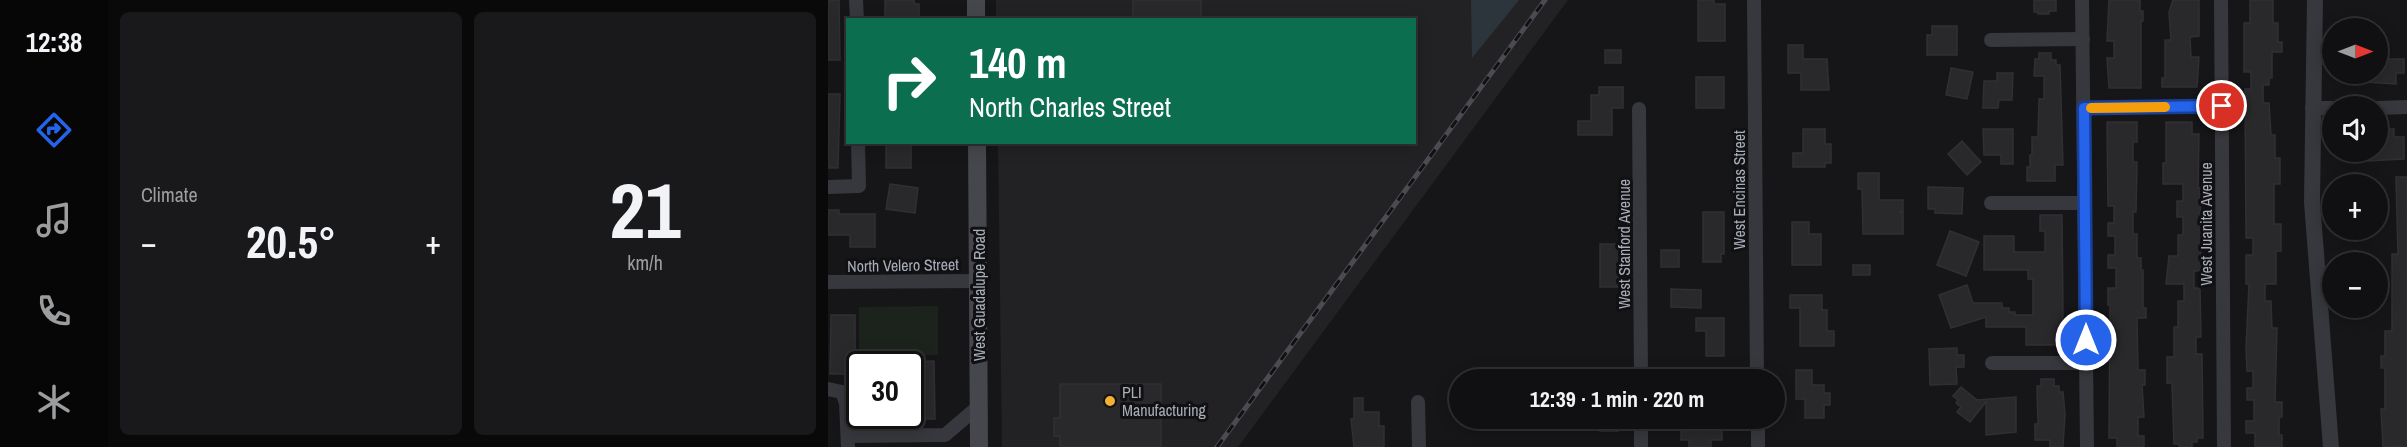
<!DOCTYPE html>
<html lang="en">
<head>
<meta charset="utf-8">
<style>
  :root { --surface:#101012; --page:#19191b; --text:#f1f3f6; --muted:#9c9d9f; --line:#303032; --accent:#2563eb }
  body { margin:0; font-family:"Archivo Narrow",sans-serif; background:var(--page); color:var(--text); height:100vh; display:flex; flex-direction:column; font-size:22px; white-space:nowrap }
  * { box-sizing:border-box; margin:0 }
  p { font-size:20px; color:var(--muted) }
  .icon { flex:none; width:33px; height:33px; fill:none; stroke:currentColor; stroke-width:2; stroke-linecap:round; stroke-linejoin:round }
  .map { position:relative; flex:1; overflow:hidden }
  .panel { display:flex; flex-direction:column; gap:12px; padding:12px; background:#09090a; width:720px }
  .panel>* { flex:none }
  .top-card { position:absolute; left:18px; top:18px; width:570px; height:126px; border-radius:0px; box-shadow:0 3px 15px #0003,0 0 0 2px var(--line); background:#0b6e4f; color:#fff; overflow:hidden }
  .needle { width:39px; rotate:90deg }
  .tools { position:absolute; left:1494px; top:18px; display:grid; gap:12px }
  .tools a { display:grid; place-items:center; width:66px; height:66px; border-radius:50%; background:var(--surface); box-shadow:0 3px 15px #0003,0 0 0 2px var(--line); font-size:30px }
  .speed { position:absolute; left:18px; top:351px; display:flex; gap:12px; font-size:30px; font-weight:700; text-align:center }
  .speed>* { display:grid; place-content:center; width:78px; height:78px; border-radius:50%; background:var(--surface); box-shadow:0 3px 15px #0003,0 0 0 2px var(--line); line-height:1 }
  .speed .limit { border:3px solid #111; border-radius:9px; background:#fff; color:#111 }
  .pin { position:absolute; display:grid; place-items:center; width:51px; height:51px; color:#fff; margin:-26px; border:3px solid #fff; border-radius:50%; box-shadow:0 2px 6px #0007 }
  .me { position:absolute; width:66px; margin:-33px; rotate:0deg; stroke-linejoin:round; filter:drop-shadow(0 0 4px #0008) }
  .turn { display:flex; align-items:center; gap:21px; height:126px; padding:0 24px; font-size:27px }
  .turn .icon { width:78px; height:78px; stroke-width:2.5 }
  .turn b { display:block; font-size:42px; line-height:51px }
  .big { font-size:45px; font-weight:800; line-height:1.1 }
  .panel .card { flex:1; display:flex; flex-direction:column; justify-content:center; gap:9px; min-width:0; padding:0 21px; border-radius:9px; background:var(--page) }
  .panel .dial { align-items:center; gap:0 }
  .dial b { font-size:78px; line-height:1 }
  .heat { display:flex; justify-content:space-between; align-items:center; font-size:33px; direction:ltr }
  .panel .tiles { flex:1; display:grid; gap:12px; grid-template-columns:repeat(2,1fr) }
  .trip { position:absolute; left:621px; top:369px; width:336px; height:60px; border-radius:30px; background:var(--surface); box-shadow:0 3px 15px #0003,0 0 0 2px var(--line); font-weight:800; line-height:60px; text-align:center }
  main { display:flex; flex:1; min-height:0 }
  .menu { display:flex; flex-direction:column; width:108px; justify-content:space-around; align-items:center; background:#060607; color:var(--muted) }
  .menu .icon { width:42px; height:42px }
  .menu .on { color:var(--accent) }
  .menu b { font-size:27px; color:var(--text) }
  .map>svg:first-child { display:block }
  .built { fill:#222225 }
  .green { fill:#1c231d }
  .water { fill:#2c353c }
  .building { fill:#29292c; stroke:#303034; stroke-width:1.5 }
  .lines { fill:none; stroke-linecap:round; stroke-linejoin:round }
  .minor { stroke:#37383d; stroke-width:14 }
  .tertiary { stroke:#37383d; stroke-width:16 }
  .secondary { stroke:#45474d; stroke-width:18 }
  .rail-casing { stroke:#4a4c52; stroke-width:5 }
  .rail { stroke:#111113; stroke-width:3; stroke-dasharray:9; stroke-linecap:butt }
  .route-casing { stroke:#184099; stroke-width:15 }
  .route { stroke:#2563eb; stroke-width:10 }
  .slow { stroke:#f59e0b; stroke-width:10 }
  .poi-dot { fill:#f2b134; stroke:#111113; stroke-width:2 }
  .labels { text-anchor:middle; stroke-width:6; stroke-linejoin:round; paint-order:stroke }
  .street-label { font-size:16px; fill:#a8adb8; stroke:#111113 }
  .poi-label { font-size:16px; fill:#a8adb8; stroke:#111113; text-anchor:start }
</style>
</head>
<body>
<main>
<nav class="menu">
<b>12:38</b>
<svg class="icon on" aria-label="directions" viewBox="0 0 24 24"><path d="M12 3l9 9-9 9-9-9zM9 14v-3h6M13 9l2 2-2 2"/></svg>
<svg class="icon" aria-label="music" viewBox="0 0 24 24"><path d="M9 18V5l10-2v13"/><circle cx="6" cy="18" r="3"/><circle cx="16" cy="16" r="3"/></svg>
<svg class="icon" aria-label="phone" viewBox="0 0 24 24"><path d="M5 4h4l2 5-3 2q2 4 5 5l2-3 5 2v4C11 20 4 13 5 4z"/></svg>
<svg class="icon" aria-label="climate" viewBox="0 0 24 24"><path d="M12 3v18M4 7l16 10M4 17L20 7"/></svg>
</nav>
<section class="panel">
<div class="tiles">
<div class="card"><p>Climate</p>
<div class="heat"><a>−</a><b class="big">20.5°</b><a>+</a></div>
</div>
<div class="card dial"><b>21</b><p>km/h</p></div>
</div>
</section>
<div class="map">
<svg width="1579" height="447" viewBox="0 0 1579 447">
  <rect width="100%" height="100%" fill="#161618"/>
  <polygon class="built" points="168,0 740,0 410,447 174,447 170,143 586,142 586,20 168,20"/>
  <polygon class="green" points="110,306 110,355 31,356 31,307"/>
  <polygon class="water" points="643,0 691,0 644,58"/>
  <g class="building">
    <polygon points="0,0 11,0 12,60 0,60"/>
    <polygon points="57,0 86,0 86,4 91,4 91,17 57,17"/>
    <rect x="305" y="0" width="68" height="20"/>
    <polygon points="870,0 886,0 886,4 897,4 897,41 870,41"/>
    <polygon points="1206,0 1228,0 1228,11 1221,11 1221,14 1210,14 1210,12 1206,12"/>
    <polygon points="1281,0 1312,0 1312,11 1315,11 1315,21 1313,21 1313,88 1281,88 1279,58 1286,58 1286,41 1279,41"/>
    <polygon points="1345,0 1371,0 1371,36 1362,37 1363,57 1371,57 1369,87 1334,87 1334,78 1337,78 1337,40 1343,40 1341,12"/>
    <polygon points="1422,0 1445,0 1445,23 1450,23 1450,42 1454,42 1454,52 1444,52 1444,78 1441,78 1441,85 1435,85 1435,103 1441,103 1443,135 1447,135 1447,158 1452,158 1452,184 1446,184 1446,224 1453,224 1453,251 1448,251 1448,284 1437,284 1437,301 1443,301 1444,328 1449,328 1447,402 1454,402 1454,417 1451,417 1451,435 1454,435 1454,447 1427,447 1427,433 1418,433 1418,421 1426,421 1426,400 1419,400 1419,388 1425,388 1425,371 1419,371 1418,348 1421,284 1418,284 1418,255 1425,255 1425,238 1418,238 1417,89 1423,89 1423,72 1416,72 1416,23 1422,23"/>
    <polygon points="1104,26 1129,26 1129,55 1099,55 1099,35 1104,35"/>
    <polygon points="960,45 975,45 975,59 999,59 1001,90 973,90 973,73 960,73"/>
    <rect x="777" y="50" width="16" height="13"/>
    <polygon points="1211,53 1223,53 1223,60 1228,60 1228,65 1232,65 1235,165 1227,165 1227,181 1199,181 1199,167 1202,167 1202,155 1204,155 1204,137 1210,137 1211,99 1216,99 1216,76 1206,76 1207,59 1211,59"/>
    <polygon points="1550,59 1576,59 1576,73 1568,73 1568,84 1537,82 1538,74 1550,74"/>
    <polygon points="1123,68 1145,72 1139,99 1118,95"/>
    <polygon points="1169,73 1185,73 1184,100 1171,100 1170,108 1155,108 1156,81 1169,81"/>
    <rect x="868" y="77" width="28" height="31"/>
    <polygon points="771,87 795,87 795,108 784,108 784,135 750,135 750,121 763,121 763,95 771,95"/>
    <polygon points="0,94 12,94 10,168 0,168"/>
    <polygon points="1279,122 1309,122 1309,142 1305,142 1305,162 1309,162 1308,212 1305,212 1305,234 1309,234 1309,258 1313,258 1313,270 1315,270 1315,308 1318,308 1318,318 1309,318 1310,370 1317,370 1317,385 1314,385 1316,417 1310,417 1310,436 1316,436 1316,447 1289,447 1289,438 1281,438 1282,305 1280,305 1280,288 1288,288 1288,268 1280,268 1280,255 1287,255 1287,236 1280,236 1280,223 1286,223 1286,206 1280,206"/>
    <polygon points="1338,122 1364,122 1364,134 1371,134 1370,188 1372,188 1373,271 1366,271 1366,288 1372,288 1373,337 1368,337 1368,354 1374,354 1375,438 1369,438 1369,442 1364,442 1364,447 1351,447 1351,444 1346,444 1344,383 1339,383 1339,357 1346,357 1346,327 1350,327 1350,301 1356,301 1356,284 1338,284 1341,256 1350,256 1350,235 1355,235 1355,217 1349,217 1349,201 1355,201 1355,184 1335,184 1335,163 1338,163"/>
    <polygon points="975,129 997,129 997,144 1003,144 1003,163 997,163 997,167 965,167 965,153 975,153"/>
    <polygon points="1155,129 1185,129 1185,164 1173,164 1173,155 1156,155"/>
    <polygon points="1550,129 1566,129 1566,137 1576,137 1576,159 1539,161 1539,152 1550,152"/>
    <polygon points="1134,141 1153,162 1139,175 1120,154"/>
    <rect x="58" y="144" width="25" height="24"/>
    <polygon points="1030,173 1051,173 1051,200 1075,200 1075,212 1071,211 1075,213 1075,234 1035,234 1034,189 1030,189"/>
    <polygon points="1568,177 1579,177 1579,446 1555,447 1553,409 1557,409 1557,368 1553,368 1553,356 1557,356 1557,331 1564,331 1564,254 1570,254"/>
    <polygon points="62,184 90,188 87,213 58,209"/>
    <polygon points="1100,187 1135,188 1134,214 1107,213 1107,209 1100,209"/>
    <polygon points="0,210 11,210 11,214 47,214 47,247 22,247 22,235 0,235"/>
    <polygon points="875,212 896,212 896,254 893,254 893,262 875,262"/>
    <polygon points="1212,215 1234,215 1235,312 1233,345 1198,345 1198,327 1158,327 1158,317 1123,328 1111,295 1139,285 1145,303 1174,303 1174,308 1181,308 1181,312 1187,312 1187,315 1205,315 1205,279 1200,279 1200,270 1156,270 1156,236 1186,236 1186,252 1217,252 1217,231 1212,231"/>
    <polygon points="964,222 981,222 981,234 993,234 993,265 964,265"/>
    <polygon points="1122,231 1151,242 1138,276 1109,265"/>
    <rect x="772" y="244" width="24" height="43"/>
    <rect x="833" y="250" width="18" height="17"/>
    <rect x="1025" y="265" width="17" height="10"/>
    <polygon points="843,289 873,290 873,308 843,307"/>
    <polygon points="962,295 994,295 994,310 999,310 999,331 1006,331 1006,346 972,346 972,308 962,308"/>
    <polygon points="3,315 27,315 27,364 23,364 23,374 2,374"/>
    <polygon points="868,318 896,318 896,356 878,356 878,331 868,331"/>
    <polygon points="1129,348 1129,355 1136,355 1136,367 1128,367 1129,384 1102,385 1101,349"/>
    <polygon points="106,361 107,419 82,419 82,362"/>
    <polygon points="968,370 984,370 984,385 996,385 996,393 1002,393 1002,405 996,405 996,418 977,418 977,399 968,399"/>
    <polygon points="1213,379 1226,379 1226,386 1231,386 1231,392 1235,392 1237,414 1235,447 1222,447 1222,440 1207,440 1207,424 1210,424 1209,386 1213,386"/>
    <polygon points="232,384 333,384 333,447 232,447 232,436 226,436 226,418 232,418"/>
    <polygon points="1133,387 1149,400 1188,397 1188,432 1158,435 1158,402 1142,422 1129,412 1133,407 1128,403 1130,400 1125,396"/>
    <polygon points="526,398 535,398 535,412 551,412 551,426 556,426 556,447 526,447 523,419 526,419"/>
    <rect x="772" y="418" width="18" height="13"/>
    <polygon points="874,418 894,418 894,440 883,440 883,447 861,447 861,440 853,440 853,419"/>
  </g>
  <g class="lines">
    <g class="minor">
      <polyline points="28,0 29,20"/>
      <polyline points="926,0 929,380"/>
      <polyline points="1254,0 1259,447"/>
      <polyline points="1393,0 1396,447"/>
      <polyline points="1163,40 1255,39"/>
      <polyline points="1256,108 1394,106"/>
      <polyline points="1484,108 1504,108"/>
      <polyline points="1550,108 1579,107"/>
      <polyline points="811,109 813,380"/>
      <polyline points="0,187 31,186 30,142"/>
      <polyline points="1163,203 1256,203"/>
      <polyline points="0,282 151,281"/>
      <polyline points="1164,363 1258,363"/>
      <polyline points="0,389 14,392 18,403 20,447"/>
      <polyline points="590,402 591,447"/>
      <polyline points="813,418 813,447"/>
      <polyline points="930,418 930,447"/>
      <polyline points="20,436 117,435 151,406"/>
    </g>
    <polyline class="tertiary" points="1487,0 1484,202 1503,447"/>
    <g class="secondary">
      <polyline points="148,0 148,20"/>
      <polyline points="149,142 151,447"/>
    </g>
    <defs>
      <polyline id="rail" points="389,447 717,0"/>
    </defs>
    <use href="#rail" class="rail-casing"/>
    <use href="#rail" class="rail"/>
  </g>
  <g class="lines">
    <defs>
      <polyline id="route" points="1258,340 1256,108 1394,106"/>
    </defs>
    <use href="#route" class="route-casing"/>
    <use href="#route" class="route"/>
    <polyline class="slow" points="1263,108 1337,107"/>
  </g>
  <circle class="poi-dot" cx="282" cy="401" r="6"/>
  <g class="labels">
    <g class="street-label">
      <text transform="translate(911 190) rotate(-90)" y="6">West Encinas Street</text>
      <text transform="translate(1378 224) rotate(-90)" y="6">West Juanita Avenue</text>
      <text transform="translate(796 244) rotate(-90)" y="6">West Stanford Avenue</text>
      <text transform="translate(75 265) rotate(-1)" y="6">North Velero Street</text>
      <text transform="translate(151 295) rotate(-90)" y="6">West Guadalupe Road</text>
    </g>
    <g class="poi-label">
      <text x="294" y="398">PLI<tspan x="294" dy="18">Manufacturing</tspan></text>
    </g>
  </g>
</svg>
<div class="tools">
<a><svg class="needle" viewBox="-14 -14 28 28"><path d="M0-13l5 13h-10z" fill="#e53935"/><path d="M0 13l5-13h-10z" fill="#9c9d9f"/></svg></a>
<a><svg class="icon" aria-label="sound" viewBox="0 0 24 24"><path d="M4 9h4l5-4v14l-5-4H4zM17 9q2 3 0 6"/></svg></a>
<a>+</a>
<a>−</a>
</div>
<div class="speed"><div class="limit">30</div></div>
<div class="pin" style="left:1394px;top:106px;background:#d93025"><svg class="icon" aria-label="arrive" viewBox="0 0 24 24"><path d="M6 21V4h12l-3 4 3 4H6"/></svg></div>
<svg class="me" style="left:1258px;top:340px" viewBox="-20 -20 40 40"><circle r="17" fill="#2563eb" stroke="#fff" stroke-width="3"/><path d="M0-11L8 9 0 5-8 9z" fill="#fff"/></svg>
<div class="trip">12:39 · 1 min · 220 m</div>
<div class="top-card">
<div class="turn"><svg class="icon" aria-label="right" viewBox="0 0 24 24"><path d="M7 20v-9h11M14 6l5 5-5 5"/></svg><div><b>140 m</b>North Charles Street</div></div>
</div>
</div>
</main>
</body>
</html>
